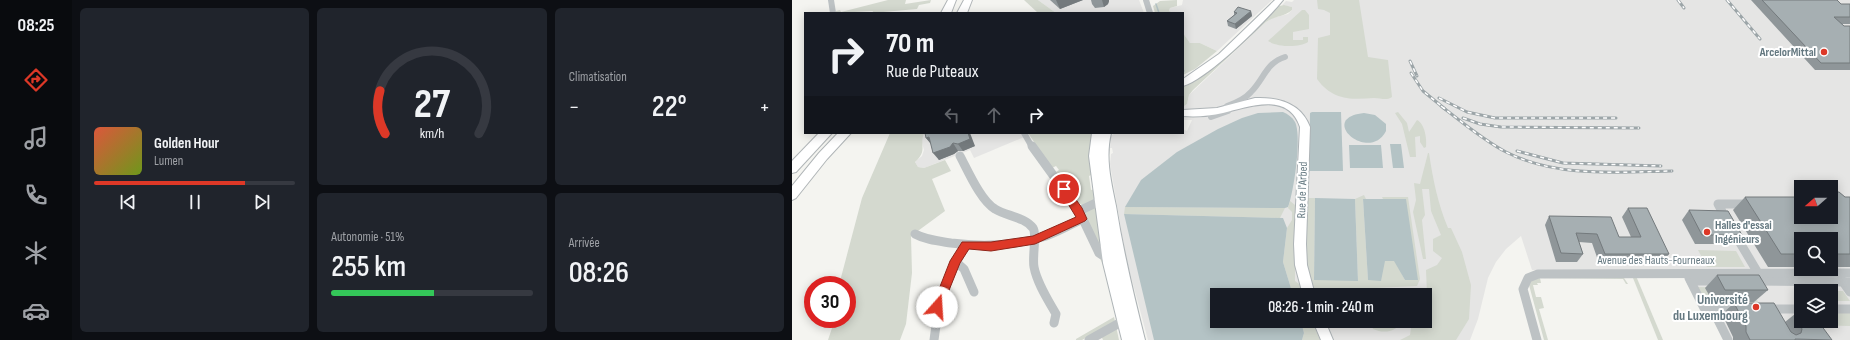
<!DOCTYPE html>
<html lang="fr">
<head>
<meta charset="utf-8">
<style>
  :root { --surface:#171b24; --page:#20242c; --text:#f1f3f6; --muted:#9ea1a6; --line:#363941; --accent:#dd3827 }
  body { margin:0; font-family:"Sofia Sans Condensed",sans-serif; background:var(--page); color:var(--text); height:100vh; display:flex; flex-direction:column; font-size:15px; white-space:nowrap }
  * { box-sizing:border-box; margin:0 }
  p { font-size:13px; color:var(--muted) }
  .icon { flex:none; width:22px; height:22px; fill:none; stroke:currentColor; stroke-width:2; stroke-linecap:round; stroke-linejoin:round }
  .map { position:relative; flex:1; overflow:hidden }
  .side { display:flex; flex-direction:column; gap:8px; padding:8px; background:#0d0f14; width:720px }
  .side>* { flex:none }
  .top-card { position:absolute; left:12px; top:12px; width:380px; height:122px; border-radius:0px; box-shadow:0 2px 10px #0003; background:#171b24; color:var(--text); overflow:hidden }
  .needle { width:26px; rotate:250deg }
  .tools { position:absolute; left:1002px; top:180px; display:grid; gap:8px }
  .tools a { display:grid; place-items:center; width:44px; height:44px; border-radius:0px; background:var(--surface); box-shadow:0 2px 10px #0003; font-size:20px }
  .speed { position:absolute; left:12px; top:276px; display:flex; gap:8px; font-size:20px; font-weight:700; text-align:center }
  .speed>* { display:grid; place-content:center; width:52px; height:52px; border-radius:50%; background:var(--surface); box-shadow:0 2px 10px #0003; line-height:1 }
  .speed .limit { border:6px solid #d22; background:#fff; color:#111 }
  .pin { position:absolute; display:grid; place-items:center; width:34px; height:34px; color:#fff; margin:-17px; border:2px solid #fff; border-radius:50%; box-shadow:0 1px 4px #0007 }
  .me { position:absolute; width:44px; margin:-22px; rotate:19deg; stroke-linejoin:round; filter:drop-shadow(0 0 3px #0008) }
  .turn { display:flex; align-items:center; gap:14px; height:84px; padding:0 16px; font-size:18px }
  .turn .icon { width:52px; height:52px; stroke-width:2.5 }
  .turn b { display:block; font-size:28px; line-height:34px }
  .lanes { display:flex; align-items:center; height:38px; padding:0 16px; background:#0003; justify-content:center; gap:20px; direction:ltr }
  .lanes .off { opacity:.35 }
  .big { font-size:30px; font-weight:600; line-height:1.1 }
  .side .tile { flex:1; display:flex; flex-direction:column; justify-content:center; gap:6px; min-width:0; padding:0 14px; border-radius:6px; background:var(--page) }
  .side .dial { align-items:center; gap:0 }
  .dial svg { height:104px; overflow:visible; fill:none; stroke:var(--line); stroke-width:7; stroke-linecap:round; text-anchor:middle }
  .dial text { fill:var(--text); stroke:none }
  .song { display:flex; align-items:center; gap:12px }
  .cover { width:48px; height:48px; border-radius:6px; background:linear-gradient(135deg,hsl(10 70% 55%),hsl(80 70% 35%)) }
  .played { height:4px; border-radius:2px; background:linear-gradient(90deg,var(--accent) 75%,var(--line) 75%) }
  .keys { display:flex; justify-content:space-around; direction:ltr }
  .heat { display:flex; justify-content:space-between; align-items:center; font-size:22px; direction:ltr }
  .charge { height:6px; border-radius:3px; background:linear-gradient(90deg,#34c759 51%,var(--line) 0) }
  .side .tiles { flex:1; display:grid; gap:8px; grid-template-columns:repeat(3,1fr) }
  .tile:first-child { grid-row:span 2 }
  .trip { position:absolute; left:418px; top:288px; width:222px; height:40px; border-radius:0px; background:var(--surface); box-shadow:0 2px 10px #0003; font-weight:600; line-height:40px; text-align:center }
  main { display:flex; flex:1; min-height:0 }
  .tabs { display:flex; flex-direction:column; width:72px; justify-content:space-around; align-items:center; background:#090b0e; color:var(--muted) }
  .tabs .icon { width:28px; height:28px }
  .tabs .on { color:var(--accent) }
  .tabs b { font-size:18px; color:var(--text) }
  .map>svg:first-child { display:block }
  .built { fill:#e5e5e4; fill-rule:evenodd }
  .green { fill:#d4d9cf }
  .water { fill:#b4c3c5 }
  .lines { fill:none; stroke-linecap:round; stroke-linejoin:round }
  .stream { stroke:#b4c3c5; stroke-width:1.5 }
  .major-casing { stroke:#aeb4b7; stroke-width:2 }
  .highway-casing { stroke:#b0b5b7; stroke-width:2 }
  .minor-far1 { stroke:#bdc2c4; stroke-width:6 }
  .minor { stroke:#bdc2c4; stroke-width:9 }
  .major { fill:#fff; fill-rule:evenodd }
  .highway { fill:#fff; fill-rule:evenodd }
  .rail-casing { stroke:#9ca5a8; stroke-width:3 }
  .rail { stroke:#fff; stroke-width:1.5; stroke-dasharray:4; stroke-linecap:butt }
  .wall { fill:#8f9699 }
  .shaded-wall { fill:#747a7d }
  .building { fill:#a6afb2; stroke:#747a7d }
  .route { fill:#dd3827; stroke:#902419 }
  .poi-dot { fill:#dd3827; stroke:#fff; stroke-width:1.5 }
  .labels { text-anchor:middle; stroke-width:4; stroke-linejoin:round; paint-order:stroke }
  .poi-label { font-size:12px; font-weight:bold; fill:#647880; stroke:#fff; text-anchor:end }
  .street-label { font-size:12px; fill:#647880; stroke:#fff }
  .near-poi-label { font-size:14px; font-weight:bold; fill:#647880; stroke:#fff; text-anchor:end }
</style>
</head>
<body>
<main>
<nav class="tabs">
<b>08:25</b>
<svg class="icon on" aria-label="directions" viewBox="0 0 24 24"><path d="M12 3l9 9-9 9-9-9zM9 14v-3h6M13 9l2 2-2 2"/></svg>
<svg class="icon" aria-label="music" viewBox="0 0 24 24"><path d="M9 18V5l10-2v13"/><circle cx="6" cy="18" r="3"/><circle cx="16" cy="16" r="3"/></svg>
<svg class="icon" aria-label="phone" viewBox="0 0 24 24"><path d="M5 4h4l2 5-3 2q2 4 5 5l2-3 5 2v4C11 20 4 13 5 4z"/></svg>
<svg class="icon" aria-label="climate" viewBox="0 0 24 24"><path d="M12 3v18M4 7l16 10M4 17L20 7"/></svg>
<svg class="icon" aria-label="car" viewBox="0 0 24 24"><path d="M5 17H2v-5l4-1 3-4h7l3 4 3 1v5h-3M9 17h6M6 11h13"/><circle cx="7" cy="17" r="2"/><circle cx="17" cy="17" r="2"/></svg>
</nav>
<section class="side">
<div class="tiles">
<div class="tile">
<div class="song"><i class="cover"></i><div><b>Golden Hour</b><p>Lumen</p></div></div>
<div class="played"></div>
<div class="keys"><svg class="icon" aria-label="previous" viewBox="0 0 24 24"><path d="M18 5L8 12l10 7zM5 5v14"/></svg><svg class="icon" aria-label="pause" viewBox="0 0 24 24"><path d="M8 5v14M16 5v14"/></svg><svg class="icon" aria-label="next" viewBox="0 0 24 24"><path d="M6 5l10 7-10 7zM19 5v14"/></svg></div>
</div>
<div class="tile dial"><svg viewBox="0 0 100 80">
<path d="M14 69A42 42 0 1 1 86 69"/>
<path d="M14 69A42 42 0 0 1 10 36" stroke="#dd3827"/>
<text x="50" y="56" font-size="32" font-weight="700">27</text>
<text x="50" y="72" font-size="11">km/h</text>
</svg></div>
<div class="tile"><p>Climatisation</p>
<div class="heat"><a>−</a><b class="big">22°</b><a>+</a></div>
</div>
<div class="tile"><p>Autonomie · 51%</p><b class="big">255 km</b><div class="charge"></div></div>
<div class="tile"><p>Arrivée</p><b class="big">08:26</b></div>
</div>
</section>
<div class="map">
<svg width="1058" height="340" viewBox="0 0 1058 340">
  <rect width="100%" height="100%" fill="#f4f4f0"/>
  <g class="built">
    <polygon points="246,0 347,0 352,13 264,13"/>
    <polygon points="391,0 480,0 425,51 408,43 398,43 391,33 391,13 382,13 377,11 378,8 390,5"/>
    <path d="M 502,0 L 1058,0 L 1058,340 L 936,340 L 896,273 L 879,270 L 740,270 L 729,236 L 714,249 L 704,262 L 696,278 L 686,319 L 678,340 L 356,340 L 334,258 L 318,164 L 319,154 L 321,153 L 320,148 L 318,148 L 319,136 L 323,133 L 391,133 L 391,129 L 395,131 L 400,120 L 391,120 L 391,107 L 395,104 L 397,95 L 474,22 L 480,18 L 496,14 L 500,10 L 500,7 L 490,5 L 494,1 L 500,2 ZM 1009,187 L 1039,187 L 1039,217 L 1009,217 ZM 1009,239 L 1039,239 L 1039,269 L 1009,269 ZM 1009,291 L 1039,291 L 1039,321 L 1009,321 ZM 425,295 L 633,295 L 633,321 L 425,321 Z"/>
    <polygon points="127,133 236,133 237,135 182,158 178,150 132,168 126,167 123,162 130,156 132,150 129,140 131,133"/>
  </g>
  <g class="green">
    <polygon points="96,0 114,0 113,4 139,0 138,3 127,5 125,9 80,13 81,11 44,13 44,11 48,10 49,12"/>
    <polygon points="232,0 246,0 264,13 246,13"/>
    <polygon points="385,0 385,6 378,8 377,11 382,13 363,13 361,6 368,1"/>
    <path d="M 525,0 L 567,0 L 576,57 L 596,60 L 600,97 C 594,101 589,98 582,98 C 559,100 540,100 525,79 L 526,38 L 538,35 L 538,13 L 532,10 L 526,9 Z"/>
    <path d="M 492,5 L 500,7 L 500,10 C 492,17 482,16 474,22 L 401,90 L 397,95 L 395,104 L 391,107 L 391,84 L 462,30 L 487,6 Z"/>
    <path d="M 510,10 L 513,10 L 517,15 L 517,29 L 501,32 L 501,40 L 511,40 L 511,37 L 516,37 L 516,42 C 507,48 485,47 476,41 Z"/>
    <polygon points="391,33 398,43 408,43 425,51 403,69 391,75"/>
    <path d="M 606,112 L 615,123 L 617,132 L 625,120 C 633,124 635,139 634,147 L 632,148 L 628,142 L 628,136 L 623,137 L 624,157 L 618,157 L 610,124 L 603,113 Z"/>
    <path d="M 98,133 L 132,133 C 127,146 136,150 123,162 L 126,167 L 132,168 L 153,160 L 159,171 L 140,179 L 153,211 L 119,236 L 120,273 L 114,324 L 108,340 L 36,340 L 43,319 L 55,319 L 55,285 L 47,285 L 70,198 Z"/>
    <path d="M 236,133 L 302,133 L 301,174 L 297,176 L 299,190 L 303,189 L 315,266 L 312,267 C 303,248 292,227 291,206 L 286,202 L 264,172 L 267,170 L 264,166 L 260,168 Z"/>
    <path d="M 636,153 L 637,153 C 641,180 646,204 656,228 L 659,228 L 670,252 L 679,285 L 677,319 L 664,340 L 608,340 L 618,335 L 620,321 L 633,321 L 632,295 L 635,294 L 634,270 L 645,265 L 650,258 L 641,251 L 641,239 L 649,235 L 639,211 L 637,189 L 630,189 L 633,215 L 630,220 L 634,259 L 631,259 L 621,212 L 624,200 L 622,183 L 628,184 Z"/>
    <polygon points="572,195 574,199 571,199 576,280 593,261 603,261 613,280 614,199 591,199 590,197 616,197 628,279 625,286 520,291 514,265 514,198 523,198 522,280 566,280 563,199"/>
    <polygon points="498,201 503,205 503,281 507,284 510,295 501,295 491,262 495,228 500,220 500,212 496,208"/>
    <polygon points="333,207 493,208 488,218 332,214"/>
    <polygon points="906,250 944,251 953,267 915,267"/>
    <polygon points="844,276 871,340 866,340 841,278"/>
    <polygon points="742,278 832,278 836,284 834,284 831,279 748,278 749,283 745,283 746,285 741,285 744,297 749,297 752,308 747,309 756,340 752,340 737,285 739,280"/>
    <polygon points="903,287 958,288 968,305 912,305"/>
    <polygon points="1039,291 1051,291 1058,301 1039,301"/>
    <polygon points="1039,311 1058,312 1058,326 1018,325 1016,321 1039,321"/>
    <polygon points="322,317 327,340 311,340 307,331 290,340 284,340 284,339"/>
    <polygon points="509,321 520,321 528,340 510,340 512,333"/>
    <path d="M 580,321 L 611,321 C 604,332 592,334 581,329 L 579,324 Z"/>
  </g>
  <g class="water">
    <path d="M 491,112 C 496,114 500,117 503,122 C 510,136 502,191 496,207 L 493,208 L 333,207 L 349,180 L 385,152 L 426,129 L 450,118 L 466,113 Z"/>
    <polygon points="520,112 549,112 551,171 517,171 518,113"/>
    <path d="M 572,113 L 583,115 L 594,124 L 594,131 C 577,164 524,118 572,113 Z"/>
    <polygon points="598,144 609,144 612,168 601,168"/>
    <polygon points="557,145 589,145 591,168 558,168"/>
    <polygon points="523,198 563,199 566,281 522,280"/>
    <polygon points="571,199 614,199 626,280 613,280 602,261 593,261 589,281 576,280"/>
    <polygon points="332,214 491,218 495,228 491,262 501,295 425,295 425,321 509,321 512,333 510,340 362,340"/>
  </g>
  <g class="lines">
    <g class="stream">
      <polyline points="364,4 367,13"/>
      <polyline points="391,69 392,71"/>
    </g>
    <defs>
      <g id="major">
        <path d="M 483,0 L 491,0 C 474,21 416,79 391,86 L 391,79 L 427,54 Z"/>
        <path d="M 463,98 C 486,97 509,103 518,127 L 514,244 L 515,265 L 523,295 L 511,295 L 503,265 L 502,244 L 508,127 C 496,91 456,107 431,113 C 418,116 404,117 391,116 L 391,110 L 425,108 Z"/>
        <path d="M 300,133 L 319,133 C 313,158 319,181 324,206 C 331,251 342,296 353,340 L 330,340 L 311,263 L 297,156 Z"/>
        <polygon points="521,321 533,321 541,340 529,340"/>
      </g>
      <g id="highway">
        <polygon points="156,0 164,0 159,13 149,13"/>
        <polygon points="172,0 180,0 175,13 165,13"/>
        <polygon points="27,133 40,133 4,172 0,173 0,161"/>
        <polygon points="46,133 59,133 35,159 4,198 0,200 0,186 27,153"/>
      </g>
    </defs>
    <use href="#major" class="major-casing"/>
    <use href="#highway" class="highway-casing"/>
    <g class="minor-far1">
      <polyline points="39,0 41,13"/>
      <polyline points="354,0 358,13"/>
      <path d="M 435,106 C 444,103 453,99 459,92 C 472,79 474,63 493,57"/>
      <polyline points="419,117 436,111"/>
      <polyline points="232,133 240,147"/>
    </g>
    <g class="minor">
      <polyline points="240,146 287,211"/>
      <path d="M 168,156 C 176,171 189,201 203,209 C 214,216 233,217 241,228 C 245,234 240,258 242,267 C 245,283 256,300 264,314 L 262,323"/>
      <polyline points="308,201 287,211 307,253 310,255 316,253"/>
      <polyline points="934,219 926,204 957,204"/>
      <polyline points="941,231 966,273"/>
      <path d="M 123,234 C 134,240 146,241 159,243 C 191,247 223,246 254,236 C 266,232 278,225 290,219"/>
      <polyline points="163,261 172,269 182,292"/>
      <polyline points="897,278 912,308 920,308 936,340"/>
      <polyline points="1049,279 1058,292"/>
      <polyline points="899,281 929,281"/>
      <polyline points="961,281 1058,282"/>
      <polyline points="920,308 946,308"/>
      <polyline points="976,309 1009,309"/>
      <polyline points="1039,309 1058,309"/>
      <path d="M 142,340 C 146,305 155,275 174,245"/>
      <polyline points="297,340 331,321"/>
      <polyline points="745,340 731,289 736,278 746,274 1058,273"/>
    </g>
    <use href="#major" class="major"/>
    <use href="#highway" class="highway"/>
    <defs>
      <g id="rail">
        <polyline points="886,0 892,8"/>
        <polyline points="935,0 968,39"/>
        <polyline points="618,61 625,76"/>
        <polyline points="619,73 631,91 653,109"/>
        <polyline points="647,98 675,112 703,118 824,118"/>
        <path d="M 649,106 C 670,122 691,140 714,152 C 765,178 825,172 880,171"/>
        <polyline points="671,118 688,124 709,127 847,128"/>
        <polyline points="725,151 771,163 869,166"/>
      </g>
    </defs>
    <use href="#rail" class="rail-casing"/>
    <use href="#rail" class="rail"/>
  </g>
  <g class="wall">
    <polygon points="258,0 291,0 268,9"/>
    <polygon points="299,0 317,0 317,1 316,4 312,7 303,8 300,4"/>
    <polygon points="959,0 1045,0 1049,4 1058,4 1058,24 1050,24 1052,26 1058,26 1058,70 1023,70"/>
    <polygon points="459,11 460,16 444,29 436,26 435,21 442,15 442,12"/>
    <polygon points="134,138 183,146 171,151 166,151 162,154 147,160 139,144"/>
    <polygon points="953,197 1058,197 1058,267 1039,267 1039,239 1009,239 1009,267 976,267 941,210"/>
    <polygon points="836,208 877,254 870,263 807,263 800,243 787,242 791,254 785,262 764,262 753,225 757,216 827,237 839,237 830,217"/>
    <polygon points="897,210 950,235 942,244 903,244 890,220"/>
    <polygon points="925,275 976,290 962,302 921,302 913,288"/>
    <polygon points="942,303 993,322 1003,314 1040,340 941,340 941,337 930,314"/>
  </g>
  <g class="shaded-wall">
    <polygon points="264,0 291,0 268,9"/>
    <polygon points="310,0 317,0 317,1 316,4 312,7"/>
    <polygon points="459,11 460,16 444,29 443,24"/>
    <polygon points="176,133 178,133 183,146 171,151 166,144"/>
    <polygon points="137,137 140,145 134,138"/>
    <polygon points="161,143 166,151 162,154 147,160 141,153"/>
  </g>
  <g class="building">
    <polygon points="970,0 1045,0 1049,4 1058,4 1058,17 1042,17 1052,26 1058,26 1058,63 1029,63"/>
    <polygon points="446,7 459,11 443,24 435,21 445,13 442,12"/>
    <polygon points="133,133 176,133 178,139 166,144 161,143 158,147 141,153 137,137 134,138"/>
    <polygon points="1039,192 1047,192 1053,197 1058,197 1058,254 1039,254 1039,239 1009,239 1009,254 989,254 953,197 1009,197 1009,217 1039,217"/>
    <polygon points="836,208 855,208 877,254 813,254 805,234 784,233 791,254 769,253 757,216 819,217 827,237 849,237"/>
    <polygon points="897,210 936,211 950,235 910,235"/>
    <polygon points="925,275 967,275 976,290 933,290"/>
    <polygon points="942,303 982,303 999,332 1004,335 1009,333 1010,329 1003,314 1009,314 1009,321 1026,321 1040,340 1003,339 1003,340 958,340 954,332 954,326"/>
  </g>
  <polygon class="route" points="272,186 275,187 290,208 295,219 293,221 243,244 199,251 177,249 168,263 149,310 145,312 141,310 140,307 158,261 170,242 199,242 241,236 284,217 267,189"/>
  <g class="poi-dot">
    <circle cx="1032" cy="52" r="4"/>
    <circle cx="915" cy="232" r="4"/>
    <circle cx="964" cy="307" r="4"/>
  </g>
  <g class="labels">
    <g class="poi-label">
      <text x="1024" y="56">ArcelorMittal</text>
      <text x="923" y="229" text-anchor="start">Halles d'essai<tspan x="923" dy="14">Ingénieurs</tspan></text>
    </g>
    <g class="street-label">
      <text transform="translate(510 190) rotate(-88)" y="4">Rue de l'Arbed</text>
      <text x="864" y="264">Avenue des Hauts-Fourneaux</text>
    </g>
    <g class="near-poi-label">
      <text x="956" y="304">Université<tspan x="956" dy="16">du Luxembourg</tspan></text>
    </g>
  </g>
</svg>
<div class="tools">
<a><svg class="needle" viewBox="-14 -14 28 28"><path d="M0-13l5 13h-10z" fill="#e53935"/><path d="M0 13l5-13h-10z" fill="#9ea1a6"/></svg></a>
<a><svg class="icon" aria-label="search" viewBox="0 0 24 24"><circle cx="10" cy="10" r="6"/><path d="M15 15l6 6"/></svg></a>
<a><svg class="icon" aria-label="layers" viewBox="0 0 24 24"><path d="M12 4l9 5-9 5-9-5zM3 14l9 5 9-5"/></svg></a>
</div>
<div class="speed"><div class="limit">30</div></div>
<div class="pin" style="left:272px;top:189px;background:#d93025"><svg class="icon" aria-label="arrive" viewBox="0 0 24 24"><path d="M6 21V4h12l-3 4 3 4H6"/></svg></div>
<svg class="me" style="left:145px;top:307px" viewBox="-20 -20 40 40"><circle r="19" fill="#fff"/><path d="M0-13L10 11 0 6-10 11z" fill="#dd3827"/></svg>
<div class="trip">08:26 · 1 min · 240 m</div>
<div class="top-card">
<div class="turn"><svg class="icon" aria-label="right" viewBox="0 0 24 24"><path d="M7 20v-9h11M14 6l5 5-5 5"/></svg><div><b>70 m</b>Rue de Puteaux</div></div>
<div class="lanes"><svg class="icon off" aria-label="left" viewBox="0 0 24 24"><path d="M17 20v-9H6M10 6l-5 5 5 5"/></svg><svg class="icon off" aria-label="ahead" viewBox="0 0 24 24"><path d="M12 20V5M6 11l6-6 6 6"/></svg><svg class="icon" aria-label="right" viewBox="0 0 24 24"><path d="M7 20v-9h11M14 6l5 5-5 5"/></svg></div>
</div>
</div>
</main>
</body>
</html>
